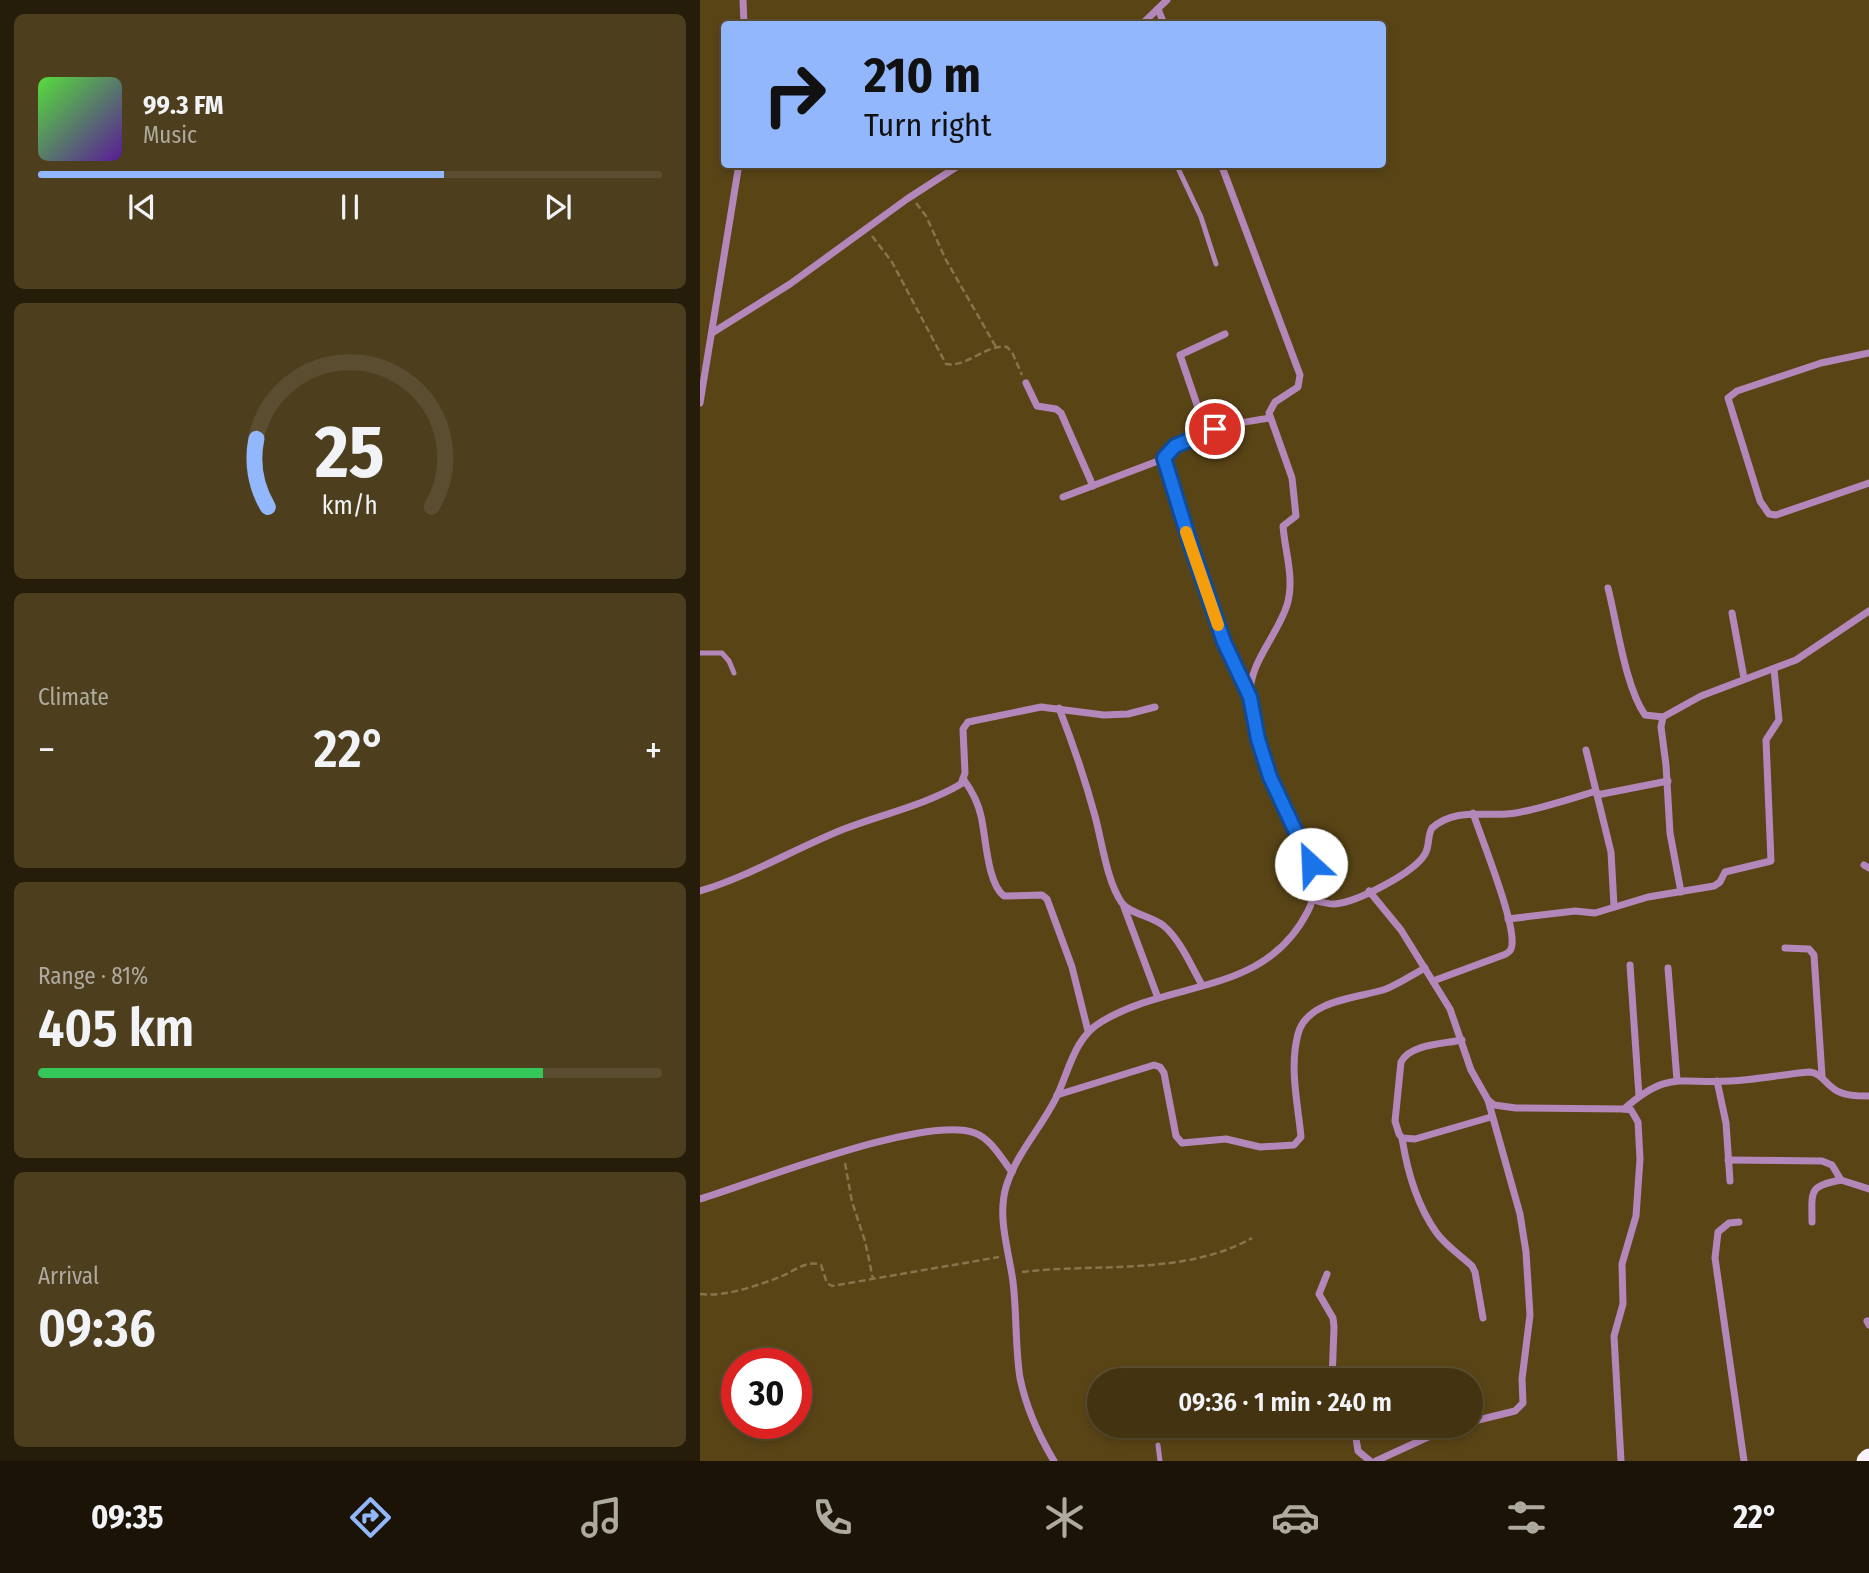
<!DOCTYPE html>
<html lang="en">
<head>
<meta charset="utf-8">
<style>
  :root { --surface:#433310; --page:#4d3f1e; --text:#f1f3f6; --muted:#afaa9f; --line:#5b4e30; --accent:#93b7fd }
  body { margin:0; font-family:"Fira Sans Condensed",sans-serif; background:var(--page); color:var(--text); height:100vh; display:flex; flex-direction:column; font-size:26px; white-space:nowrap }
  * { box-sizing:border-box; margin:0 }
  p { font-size:23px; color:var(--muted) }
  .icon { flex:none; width:38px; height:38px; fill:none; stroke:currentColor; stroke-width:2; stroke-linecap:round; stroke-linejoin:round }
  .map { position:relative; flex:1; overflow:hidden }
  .side { display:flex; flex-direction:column; gap:14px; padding:14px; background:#251c09; width:700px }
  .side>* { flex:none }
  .top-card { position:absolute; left:21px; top:21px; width:665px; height:147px; border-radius:7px; box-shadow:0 4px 10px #0003,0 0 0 2px var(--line); background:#93b7fd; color:#111; overflow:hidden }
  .speed { position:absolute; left:21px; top:1348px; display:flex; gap:14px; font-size:35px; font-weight:700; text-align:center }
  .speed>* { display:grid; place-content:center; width:91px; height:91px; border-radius:50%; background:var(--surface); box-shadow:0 4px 10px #0003,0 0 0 2px var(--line); line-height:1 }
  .speed .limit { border:10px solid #d22; background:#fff; color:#111 }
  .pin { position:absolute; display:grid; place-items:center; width:60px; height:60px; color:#fff; margin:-30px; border:4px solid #fff; border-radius:50%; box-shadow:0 2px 7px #0007 }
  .me { position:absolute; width:77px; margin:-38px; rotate:335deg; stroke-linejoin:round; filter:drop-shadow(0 0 5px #0008) }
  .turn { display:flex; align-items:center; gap:24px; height:147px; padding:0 28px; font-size:32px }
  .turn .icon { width:91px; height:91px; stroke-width:2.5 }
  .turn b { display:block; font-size:49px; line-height:60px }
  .big { font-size:52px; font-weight:600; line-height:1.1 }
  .side .card { flex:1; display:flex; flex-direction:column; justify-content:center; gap:10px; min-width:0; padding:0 24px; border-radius:10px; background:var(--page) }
  .side .dial { align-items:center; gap:0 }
  .dial svg { height:182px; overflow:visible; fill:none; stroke:var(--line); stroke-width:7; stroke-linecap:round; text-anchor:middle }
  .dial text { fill:var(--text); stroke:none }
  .song { display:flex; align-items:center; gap:21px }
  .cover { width:84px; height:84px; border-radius:10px; background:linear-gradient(135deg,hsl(110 70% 55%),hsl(270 70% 35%)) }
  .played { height:7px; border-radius:4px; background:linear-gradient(90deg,var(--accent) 65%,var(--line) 65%) }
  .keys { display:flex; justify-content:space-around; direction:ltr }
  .heat { display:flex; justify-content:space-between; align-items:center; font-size:38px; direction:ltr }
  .charge { height:10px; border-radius:5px; background:linear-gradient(90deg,#34c759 81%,var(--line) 0) }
  .trip { position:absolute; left:387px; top:1368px; width:396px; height:70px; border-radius:35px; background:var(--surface); box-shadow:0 4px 10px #0003,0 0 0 2px var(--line); font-weight:600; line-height:70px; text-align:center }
  .tabs { display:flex; height:112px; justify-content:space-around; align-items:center; background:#1b1406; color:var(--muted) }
  .tabs .icon { width:49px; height:49px }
  .tabs .active { color:var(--accent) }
  .tabs b { font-size:32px; color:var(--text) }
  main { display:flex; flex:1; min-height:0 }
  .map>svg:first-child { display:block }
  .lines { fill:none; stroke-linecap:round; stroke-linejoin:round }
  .path { stroke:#87744b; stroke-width:2.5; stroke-dasharray:7 3.5; stroke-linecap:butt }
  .service { stroke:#b487ba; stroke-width:5 }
  .minor { stroke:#b487ba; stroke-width:7 }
  .trunk { stroke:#faf1fc; stroke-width:19 }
  .route-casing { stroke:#114b97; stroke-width:18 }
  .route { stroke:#1a73e8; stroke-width:12 }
  .slow { stroke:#f59e0b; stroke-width:12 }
</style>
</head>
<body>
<main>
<section class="side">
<div class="card">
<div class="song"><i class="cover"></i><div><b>99.3 FM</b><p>Music</p></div></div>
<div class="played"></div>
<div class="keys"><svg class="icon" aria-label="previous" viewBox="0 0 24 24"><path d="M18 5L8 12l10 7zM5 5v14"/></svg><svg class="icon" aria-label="pause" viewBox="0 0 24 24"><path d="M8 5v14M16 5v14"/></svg><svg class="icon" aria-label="next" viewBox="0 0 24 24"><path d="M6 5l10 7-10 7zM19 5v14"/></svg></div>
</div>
<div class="card dial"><svg viewBox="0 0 100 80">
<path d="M14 69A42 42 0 1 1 86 69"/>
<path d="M14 69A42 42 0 0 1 9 39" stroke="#93b7fd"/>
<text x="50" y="56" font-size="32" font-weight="700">25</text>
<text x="50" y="72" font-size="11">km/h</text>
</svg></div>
<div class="card"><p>Climate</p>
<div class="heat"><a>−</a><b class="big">22°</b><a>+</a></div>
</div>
<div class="card"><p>Range · 81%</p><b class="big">405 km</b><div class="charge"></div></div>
<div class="card"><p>Arrival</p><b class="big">09:36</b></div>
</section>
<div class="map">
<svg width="1169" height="1461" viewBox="0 0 1169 1461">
  <rect width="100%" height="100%" fill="#594416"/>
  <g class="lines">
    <g class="path">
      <polyline points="216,203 226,216 246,260 296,347"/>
      <path d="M 172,236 L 192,262 L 246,364 C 267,368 285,344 307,347 L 312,352 L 322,375"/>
      <polyline points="145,1163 152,1202 165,1241 173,1279"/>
      <path d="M 322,1272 C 396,1263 485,1276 552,1238"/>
      <path d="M 0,1294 C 26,1297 56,1286 80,1277 C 93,1272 107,1259 121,1265 L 127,1283 L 132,1286 L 299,1257"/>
    </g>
    <g class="service">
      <polyline points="476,164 501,217 516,264"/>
      <polyline points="0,653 22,653 29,661 34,673"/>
      <polyline points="458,1445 460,1461"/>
    </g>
    <g class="minor">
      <polyline points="43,0 44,24"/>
      <polyline points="458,9 464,24"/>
      <polyline points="442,24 467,0"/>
      <polyline points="12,333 90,284 207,199 261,164"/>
      <polyline points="1169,353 1121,363 1037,391 1028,398 1060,501 1069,514 1076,515 1169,483"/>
      <polyline points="326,383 337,406 356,409 361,413 393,486"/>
      <polyline points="0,403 39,164"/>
      <polyline points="506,431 480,355 525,334"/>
      <path d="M 464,458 C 488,538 510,620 549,694"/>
      <path d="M 363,497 L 458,461 C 466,458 467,451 474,447 C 503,428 537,423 570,418"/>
      <path d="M 908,588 C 917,623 925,686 945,715 L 963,717"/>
      <polyline points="1032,613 1044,678"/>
      <path d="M 359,708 C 373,744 385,779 395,816 C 402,842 407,882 422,903 C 430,914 452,916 464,926 C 481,941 491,966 502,985"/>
      <polyline points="886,750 911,852 914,906"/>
      <path d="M 264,780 C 272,791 278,802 281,816 C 286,837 287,883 304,896 L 342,895 L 347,899 L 372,967 L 388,1031"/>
      <polyline points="897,795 968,781"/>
      <polyline points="1164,865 1169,868"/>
      <path d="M 0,891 C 50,876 96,848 144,829 C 183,814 225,805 261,784 L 265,773 L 263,729 L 268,722 L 341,707 L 404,715 L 428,714 L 455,707"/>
      <polyline points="669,891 701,930 750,1009 771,1070 788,1100 794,1105 816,1108 924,1109 931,1110 938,1122 940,1159 936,1216 922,1264 923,1304 914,1336 921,1461"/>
      <polyline points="981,892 970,833 966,765 961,727 963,717 1001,696 1096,660 1169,611"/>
      <path d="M 613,900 C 620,902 627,904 635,904 C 657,902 714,873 725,854 C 730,846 727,836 732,828 C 757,806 787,818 816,813 C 843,808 870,799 896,791"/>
      <polyline points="424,907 458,998"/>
      <polyline points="808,919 875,911 895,913 948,897 1014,886 1020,882 1025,872 1071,861 1066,740 1079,720 1074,669"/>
      <polyline points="1085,948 1109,949 1114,955 1122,1076"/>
      <polyline points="930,965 939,1096"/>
      <polyline points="968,968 977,1080"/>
      <path d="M 733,981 L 806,954 C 810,951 811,951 812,945 C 815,921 782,840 773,813"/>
      <path d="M 762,1040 C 743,1044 710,1044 701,1062 L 695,1121 L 699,1134 L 702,1138 L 715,1139 L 791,1117"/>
      <polyline points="1017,1081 1026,1123 1030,1181"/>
      <path d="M 357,1095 L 454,1065 L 460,1067 L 464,1073 L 476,1136 L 482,1143 L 526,1139 L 560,1147 L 594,1145 L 601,1137 C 598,1104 589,1068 598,1034 C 607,999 660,998 686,989 C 700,983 712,975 725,968"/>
      <path d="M 924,1109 C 968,1070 979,1084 1030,1081 C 1057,1080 1083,1074 1110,1072 C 1122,1074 1124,1082 1134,1089 C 1143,1096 1158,1096 1169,1096"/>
      <path d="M 702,1138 C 707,1170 717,1205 736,1232 C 745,1245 760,1255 772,1266 L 775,1272 L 783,1318"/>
      <polyline points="1028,1160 1122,1161 1132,1165 1141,1180 1169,1189"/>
      <path d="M 0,1199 C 56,1182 226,1114 275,1133 C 291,1139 302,1159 312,1172"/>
      <polyline points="1039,1222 1029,1223 1018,1232 1015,1258 1044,1461"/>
      <path d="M 1112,1222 C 1112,1191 1108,1186 1141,1180"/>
      <polyline points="627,1274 619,1294 633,1318 634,1327 632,1381"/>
      <polyline points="1167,1321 1169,1325"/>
      <polyline points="770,1422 815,1411 823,1403 822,1379 830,1315 826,1252 820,1214 788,1100"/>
      <polyline points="654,1426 658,1451 670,1461"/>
      <path d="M 354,1461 C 339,1436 326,1407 320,1378 C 315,1346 317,1314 313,1282 C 309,1251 297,1218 306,1187 C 316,1154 341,1128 356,1098 C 369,1071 374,1038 401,1022 C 474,978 564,997 608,911 C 629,871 587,817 571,780 C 561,755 552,726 550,698 C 548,663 577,637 587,605 C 595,578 585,553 583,526 L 596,516 L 592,478 L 569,413 L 575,402 L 598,387 L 600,375 L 521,164"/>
      <polyline points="676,1461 752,1426"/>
    </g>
    <polyline class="trunk" points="1166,1461 1169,1458"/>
  </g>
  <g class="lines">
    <defs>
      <polyline id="route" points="515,429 475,446 464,458 492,549 524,642 550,697 558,739 570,777 611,864"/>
    </defs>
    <use href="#route" class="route-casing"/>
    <use href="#route" class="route"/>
    <polyline class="slow" points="486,532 518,625"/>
  </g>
</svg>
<div class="speed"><div class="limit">30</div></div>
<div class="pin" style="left:515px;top:429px;background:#d93025"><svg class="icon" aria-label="arrive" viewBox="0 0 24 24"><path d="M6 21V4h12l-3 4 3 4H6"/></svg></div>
<svg class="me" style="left:611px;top:864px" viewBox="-20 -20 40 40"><circle r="19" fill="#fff"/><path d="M0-13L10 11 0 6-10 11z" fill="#1a73e8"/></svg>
<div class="trip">09:36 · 1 min · 240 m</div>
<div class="top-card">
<div class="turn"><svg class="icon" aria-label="right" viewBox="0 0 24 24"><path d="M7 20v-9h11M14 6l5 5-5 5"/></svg><div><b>210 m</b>Turn right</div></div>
</div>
</div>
</main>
<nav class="tabs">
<b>09:35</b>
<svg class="icon active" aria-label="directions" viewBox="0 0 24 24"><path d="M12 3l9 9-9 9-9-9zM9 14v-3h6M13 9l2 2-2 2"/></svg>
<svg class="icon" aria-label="music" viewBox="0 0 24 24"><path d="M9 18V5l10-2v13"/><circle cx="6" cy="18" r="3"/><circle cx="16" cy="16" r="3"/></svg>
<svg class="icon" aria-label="phone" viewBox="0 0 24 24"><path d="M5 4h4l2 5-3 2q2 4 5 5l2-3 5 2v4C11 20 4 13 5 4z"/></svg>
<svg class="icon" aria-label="climate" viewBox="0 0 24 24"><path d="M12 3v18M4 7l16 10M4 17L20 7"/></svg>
<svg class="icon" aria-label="car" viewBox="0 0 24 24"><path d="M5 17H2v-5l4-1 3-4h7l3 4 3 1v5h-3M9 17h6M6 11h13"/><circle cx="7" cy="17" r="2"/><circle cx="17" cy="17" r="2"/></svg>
<svg class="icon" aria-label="filters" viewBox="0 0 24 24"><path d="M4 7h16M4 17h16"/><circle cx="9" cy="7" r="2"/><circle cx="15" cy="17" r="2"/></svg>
<b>22°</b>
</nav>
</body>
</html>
